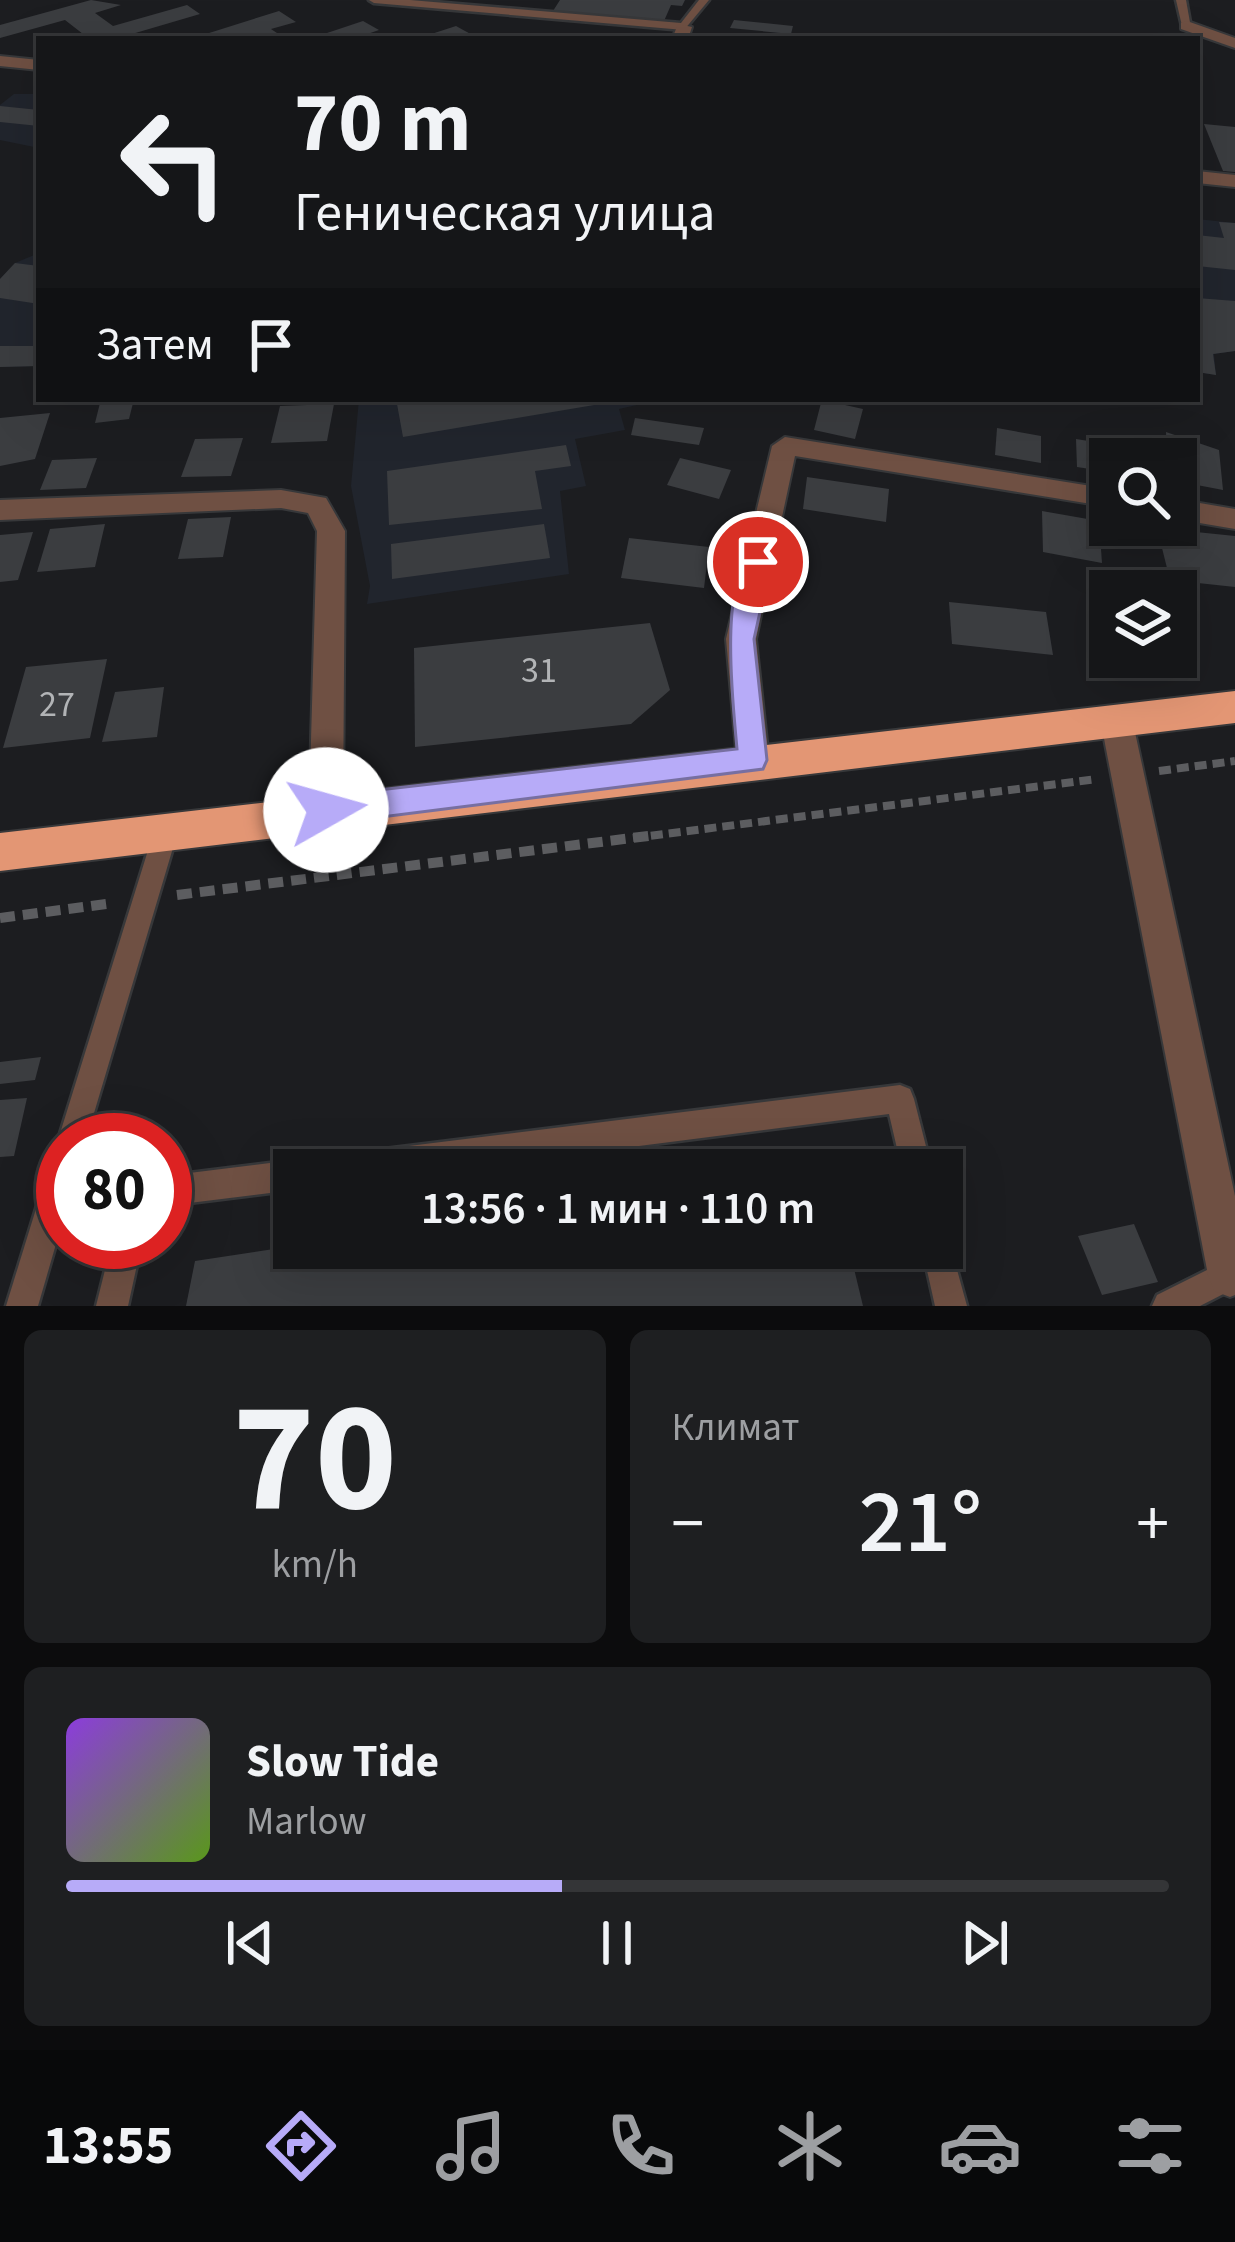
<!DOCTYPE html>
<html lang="ru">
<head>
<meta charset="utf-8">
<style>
  :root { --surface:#151618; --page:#1e1f21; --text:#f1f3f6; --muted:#9d9fa2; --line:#343537; --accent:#b7abf8 }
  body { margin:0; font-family:"Source Sans 3",sans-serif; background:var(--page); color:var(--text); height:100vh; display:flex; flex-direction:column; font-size:45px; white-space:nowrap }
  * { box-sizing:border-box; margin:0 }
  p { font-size:39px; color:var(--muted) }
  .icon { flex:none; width:66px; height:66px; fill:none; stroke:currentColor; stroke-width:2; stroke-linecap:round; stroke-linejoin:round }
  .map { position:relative; height:1306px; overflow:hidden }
  .side { display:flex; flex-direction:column; gap:24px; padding:24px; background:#0c0c0d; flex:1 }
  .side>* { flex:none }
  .hud { position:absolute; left:36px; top:36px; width:1164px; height:366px; border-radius:0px; box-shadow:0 12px 48px #0002,0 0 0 3px var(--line); background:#151618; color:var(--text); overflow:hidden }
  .buttons { position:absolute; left:1089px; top:438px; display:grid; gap:24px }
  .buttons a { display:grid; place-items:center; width:108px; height:108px; border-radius:0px; background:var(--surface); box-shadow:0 12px 48px #0002,0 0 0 3px var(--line); font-size:60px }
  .speed { position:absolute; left:36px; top:1113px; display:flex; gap:24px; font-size:60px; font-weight:700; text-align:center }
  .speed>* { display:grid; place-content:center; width:156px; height:156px; border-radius:50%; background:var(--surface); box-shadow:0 12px 48px #0002,0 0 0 3px var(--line); line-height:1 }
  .speed .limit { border:18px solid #d22; background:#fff; color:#111 }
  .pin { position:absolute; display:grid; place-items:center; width:102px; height:102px; color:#fff; margin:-51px; border:6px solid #fff; border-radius:50%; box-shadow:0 3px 12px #0007 }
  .me { position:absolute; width:132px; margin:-66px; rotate:83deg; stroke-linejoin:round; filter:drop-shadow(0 0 9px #0008) }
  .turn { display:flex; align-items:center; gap:42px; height:252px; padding:0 60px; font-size:54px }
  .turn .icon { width:156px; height:156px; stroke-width:2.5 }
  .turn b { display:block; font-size:84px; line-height:102px }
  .then { display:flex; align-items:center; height:114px; padding:0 60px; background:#0003; gap:24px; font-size:45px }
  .big { font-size:90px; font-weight:600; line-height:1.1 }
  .side .widget { flex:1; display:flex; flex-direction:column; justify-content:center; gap:18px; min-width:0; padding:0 42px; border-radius:18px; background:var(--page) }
  .side .dial { align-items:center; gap:0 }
  .dial b { font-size:156px; line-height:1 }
  .song { display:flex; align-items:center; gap:36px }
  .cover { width:144px; height:144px; border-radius:18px; background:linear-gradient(135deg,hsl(270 70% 55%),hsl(90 70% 35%)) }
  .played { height:12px; border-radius:6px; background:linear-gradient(90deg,var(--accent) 45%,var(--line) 45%) }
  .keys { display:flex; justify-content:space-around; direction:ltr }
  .heat { display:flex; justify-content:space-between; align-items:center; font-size:66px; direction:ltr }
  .side .tiles { flex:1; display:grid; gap:24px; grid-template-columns:1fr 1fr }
  .widget:last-child { grid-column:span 2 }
  .trip { position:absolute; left:273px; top:1149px; width:690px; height:120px; border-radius:0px; background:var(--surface); box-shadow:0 12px 48px #0002,0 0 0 3px var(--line); font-weight:600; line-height:120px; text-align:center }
  .tab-bar { display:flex; height:192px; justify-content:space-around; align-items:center; background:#08090a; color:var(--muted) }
  .tab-bar .icon { width:84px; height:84px }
  .tab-bar .selected { color:var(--accent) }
  .tab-bar b { font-size:54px; color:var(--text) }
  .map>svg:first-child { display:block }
  .built { fill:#21252d }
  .building { fill:#3b3d40 }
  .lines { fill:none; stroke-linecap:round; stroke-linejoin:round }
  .lane-casing { stroke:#37383a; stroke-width:5 }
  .street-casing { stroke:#37383a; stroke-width:4 }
  .highway-casing { stroke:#37383a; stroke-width:4 }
  .path-far1 { stroke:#5c5d60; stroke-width:8; stroke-dasharray:12 6; stroke-linecap:butt }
  .path { stroke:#5c5d60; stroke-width:10; stroke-dasharray:15 8; stroke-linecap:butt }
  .lane { fill:#6f5043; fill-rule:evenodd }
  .street { fill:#6f5043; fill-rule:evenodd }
  .highway { fill:#e39674; fill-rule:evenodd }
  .route { fill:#b7abf8; stroke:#776fa1; stroke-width:3 }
  .labels { text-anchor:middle; stroke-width:9; stroke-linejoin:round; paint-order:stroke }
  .number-label { font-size:36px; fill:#b2b4b6 }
</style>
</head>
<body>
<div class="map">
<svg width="1235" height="1306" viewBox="0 0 1235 1306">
  <rect width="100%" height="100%" fill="#1c1d20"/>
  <g class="built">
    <polygon points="14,94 39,94 39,148 0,140 0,105"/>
    <polygon points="1197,219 1235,223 1235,351 1214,354 1216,375 1197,372"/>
    <polygon points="39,253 39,366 0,367 0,279 15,263"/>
    <polygon points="359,399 649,399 650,402 619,409 625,430 575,439 586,486 560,491 569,574 367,604 370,586 351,486"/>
  </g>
  <g class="building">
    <polygon points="91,0 121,5 95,13 113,26 187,5 200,14 115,39 71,39 83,34 65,20 0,38 0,25"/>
    <polygon points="560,0 685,0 682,6 671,5 664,21 553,11"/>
    <polygon points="279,11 296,22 271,29 286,39 190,39"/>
    <polygon points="734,20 793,26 791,34 730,28"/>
    <polygon points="363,21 379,30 353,39 309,39"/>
    <polygon points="456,26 476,37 419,39 419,38"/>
    <polygon points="0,106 39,110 39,126 0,122"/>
    <polygon points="1204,124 1235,127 1235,172 1223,171"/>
    <polygon points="1219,222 1235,223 1235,270 1197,266 1197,235 1224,238"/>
    <polygon points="15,263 39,266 39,304 0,298 0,279"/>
    <polygon points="1197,298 1235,301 1235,351 1213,354 1216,375 1197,372"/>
    <polygon points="0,346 39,346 39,366 0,367"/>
    <polygon points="101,399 134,399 129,419 95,423"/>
    <polygon points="430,399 618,399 618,401 403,437 397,404"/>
    <polygon points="822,399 847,399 845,405 863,409 855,439 814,430"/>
    <polygon points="334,404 327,441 271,443 280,406"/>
    <polygon points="50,413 35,459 0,466 0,418"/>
    <polygon points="635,418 704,428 699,445 631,435"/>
    <polygon points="997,428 1041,436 1041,463 995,455"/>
    <polygon points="1166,432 1219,450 1223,490 1176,481 1176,459 1167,459"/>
    <polygon points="243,438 231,476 181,477 195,439"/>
    <polygon points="1076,439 1132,448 1133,459 1110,459 1110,472 1077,467"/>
    <polygon points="566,445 571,466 535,471 542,509 389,525 387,471"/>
    <polygon points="97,458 86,488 40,490 52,460"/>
    <polygon points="680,458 731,470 719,499 667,485"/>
    <polygon points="807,477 889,489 886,522 803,509"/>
    <polygon points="1042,511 1099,521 1102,563 1043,552"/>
    <polygon points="231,517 223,557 178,559 188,519"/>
    <polygon points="105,524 95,567 37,572 50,529"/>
    <polygon points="544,524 550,558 392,579 391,544"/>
    <polygon points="1157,528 1235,536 1235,587 1170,580"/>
    <polygon points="33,532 18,580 0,582 0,535"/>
    <polygon points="629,538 709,547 704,588 621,578"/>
    <polygon points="949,602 1046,612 1053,655 952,644"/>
    <polygon points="650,623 670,690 631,724 415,747 414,648"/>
    <polygon points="107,659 90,738 3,748 26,667"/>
    <polygon points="164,687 157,737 102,742 115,692"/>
    <polygon points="41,1057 35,1080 0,1084 0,1062"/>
    <polygon points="27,1098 14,1156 0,1157 0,1100"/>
    <polygon points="1134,1224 1158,1282 1102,1295 1078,1236"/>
    <polygon points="294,1246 849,1248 863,1306 186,1306 195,1261"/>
  </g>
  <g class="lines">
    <defs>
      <g id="lane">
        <polygon points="369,0 410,0 681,23 699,0 709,0 684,30 374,3"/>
        <polygon points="1176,0 1186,0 1191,28 1182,26"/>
        <polygon points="166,820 174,823 178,831 86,1140 63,1140 63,1151 58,1140 154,831 158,823"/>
        <polygon points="900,1085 910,1089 914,1099 932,1170 902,1170 889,1114 451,1170 321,1170 326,1160 336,1155"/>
        <polygon points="63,1155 63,1220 38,1306 6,1306 48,1170 53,1160"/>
        <polygon points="294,1160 304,1165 307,1170 294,1170 294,1190 165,1206 165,1176"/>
        <polygon points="942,1235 948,1237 967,1306 935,1306 922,1248 942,1248"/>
        <polygon points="112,1242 142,1242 128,1306 96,1306"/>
        <polygon points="1235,1256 1235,1288 1200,1306 1152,1306 1157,1295"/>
      </g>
      <g id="street">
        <polygon points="1187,21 1235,38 1235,48 1181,29 1181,23"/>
        <polygon points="678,24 692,27 688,39 672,39"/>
        <polygon points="0,56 39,60 39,70 0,66"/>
        <polygon points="1197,171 1235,175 1235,187 1197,183"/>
        <polygon points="785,437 1110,489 1110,507 795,456 756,639 769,760 764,770 753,774 742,770 737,760 726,639 772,446"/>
        <polygon points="281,490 326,498 345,531 343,810 338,821 326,825 314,821 309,810 317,531 308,513 281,508 0,520 0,500"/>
        <polygon points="1176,499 1235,509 1235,529 1176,519"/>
        <polygon points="1117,710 1128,713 1133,723 1235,1196 1235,1295 1230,1297 1214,1291 1208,1275 1101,723 1106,713"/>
      </g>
      <polygon id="highway" points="1235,691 1235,723 0,871 0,833"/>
    </defs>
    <use href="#lane" class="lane-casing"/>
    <use href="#street" class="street-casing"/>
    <use href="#highway" class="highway-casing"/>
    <g class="path-far1">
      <polyline points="1159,771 1235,761"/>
      <polyline points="633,838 1097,779"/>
    </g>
    <g class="path">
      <polyline points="177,895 656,835"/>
      <polyline points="0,918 114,903"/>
    </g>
    <use href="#lane" class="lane"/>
    <use href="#street" class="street"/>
    <use href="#highway" class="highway"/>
  </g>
  <path class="route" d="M 758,552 L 771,562 L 754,639 L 767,760 L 763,769 L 326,824 L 315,820 L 311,810 L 315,800 L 326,796 L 737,749 C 734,712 716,567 758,552 Z"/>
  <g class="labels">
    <g class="number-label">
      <text x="539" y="682">31</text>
      <text x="57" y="716">27</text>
    </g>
  </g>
</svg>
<div class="buttons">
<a><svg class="icon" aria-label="search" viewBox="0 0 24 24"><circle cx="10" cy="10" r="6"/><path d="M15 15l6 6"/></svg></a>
<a><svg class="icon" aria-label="layers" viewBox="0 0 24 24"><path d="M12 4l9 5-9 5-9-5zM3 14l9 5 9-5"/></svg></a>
</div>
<div class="speed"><div class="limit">80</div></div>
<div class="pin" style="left:758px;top:562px;background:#d93025"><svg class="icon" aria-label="arrive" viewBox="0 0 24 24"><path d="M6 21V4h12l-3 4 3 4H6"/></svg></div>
<svg class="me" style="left:326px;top:810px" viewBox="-20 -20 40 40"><circle r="19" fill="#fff"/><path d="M0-13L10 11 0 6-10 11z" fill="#b7abf8"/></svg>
<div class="trip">13:56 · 1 мин · 110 m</div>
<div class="hud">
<div class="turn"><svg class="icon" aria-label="left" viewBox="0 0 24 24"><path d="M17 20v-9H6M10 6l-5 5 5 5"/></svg><div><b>70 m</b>Геническая улица</div></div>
<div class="then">Затем<svg class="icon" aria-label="arrive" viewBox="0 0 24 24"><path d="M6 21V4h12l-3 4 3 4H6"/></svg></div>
</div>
</div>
<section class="side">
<div class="tiles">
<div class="widget dial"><b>70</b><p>km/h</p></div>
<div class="widget"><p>Климат</p>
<div class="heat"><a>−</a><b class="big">21°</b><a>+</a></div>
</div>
<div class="widget">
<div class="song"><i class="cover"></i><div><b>Slow Tide</b><p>Marlow</p></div></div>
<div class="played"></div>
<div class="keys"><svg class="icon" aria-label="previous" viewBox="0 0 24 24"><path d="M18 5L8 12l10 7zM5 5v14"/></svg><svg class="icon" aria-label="pause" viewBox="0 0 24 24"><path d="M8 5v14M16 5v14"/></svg><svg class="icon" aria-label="next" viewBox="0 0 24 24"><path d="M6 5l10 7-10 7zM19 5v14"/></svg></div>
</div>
</div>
</section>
<nav class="tab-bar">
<b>13:55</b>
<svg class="icon selected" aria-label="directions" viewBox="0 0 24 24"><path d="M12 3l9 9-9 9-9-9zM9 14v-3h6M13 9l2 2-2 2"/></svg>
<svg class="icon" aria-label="music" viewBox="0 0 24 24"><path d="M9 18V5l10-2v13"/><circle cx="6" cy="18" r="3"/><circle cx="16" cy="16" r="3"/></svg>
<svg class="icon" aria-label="phone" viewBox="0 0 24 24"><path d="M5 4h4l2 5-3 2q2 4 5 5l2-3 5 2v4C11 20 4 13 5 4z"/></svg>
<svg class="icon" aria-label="climate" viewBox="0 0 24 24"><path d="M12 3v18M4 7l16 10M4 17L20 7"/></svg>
<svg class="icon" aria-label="car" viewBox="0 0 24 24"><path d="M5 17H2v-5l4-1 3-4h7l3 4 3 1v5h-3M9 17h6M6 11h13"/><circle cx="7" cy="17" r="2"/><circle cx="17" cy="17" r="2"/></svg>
<svg class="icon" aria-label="filters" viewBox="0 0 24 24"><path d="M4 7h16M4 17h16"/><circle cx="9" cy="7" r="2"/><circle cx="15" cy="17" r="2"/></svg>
</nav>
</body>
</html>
